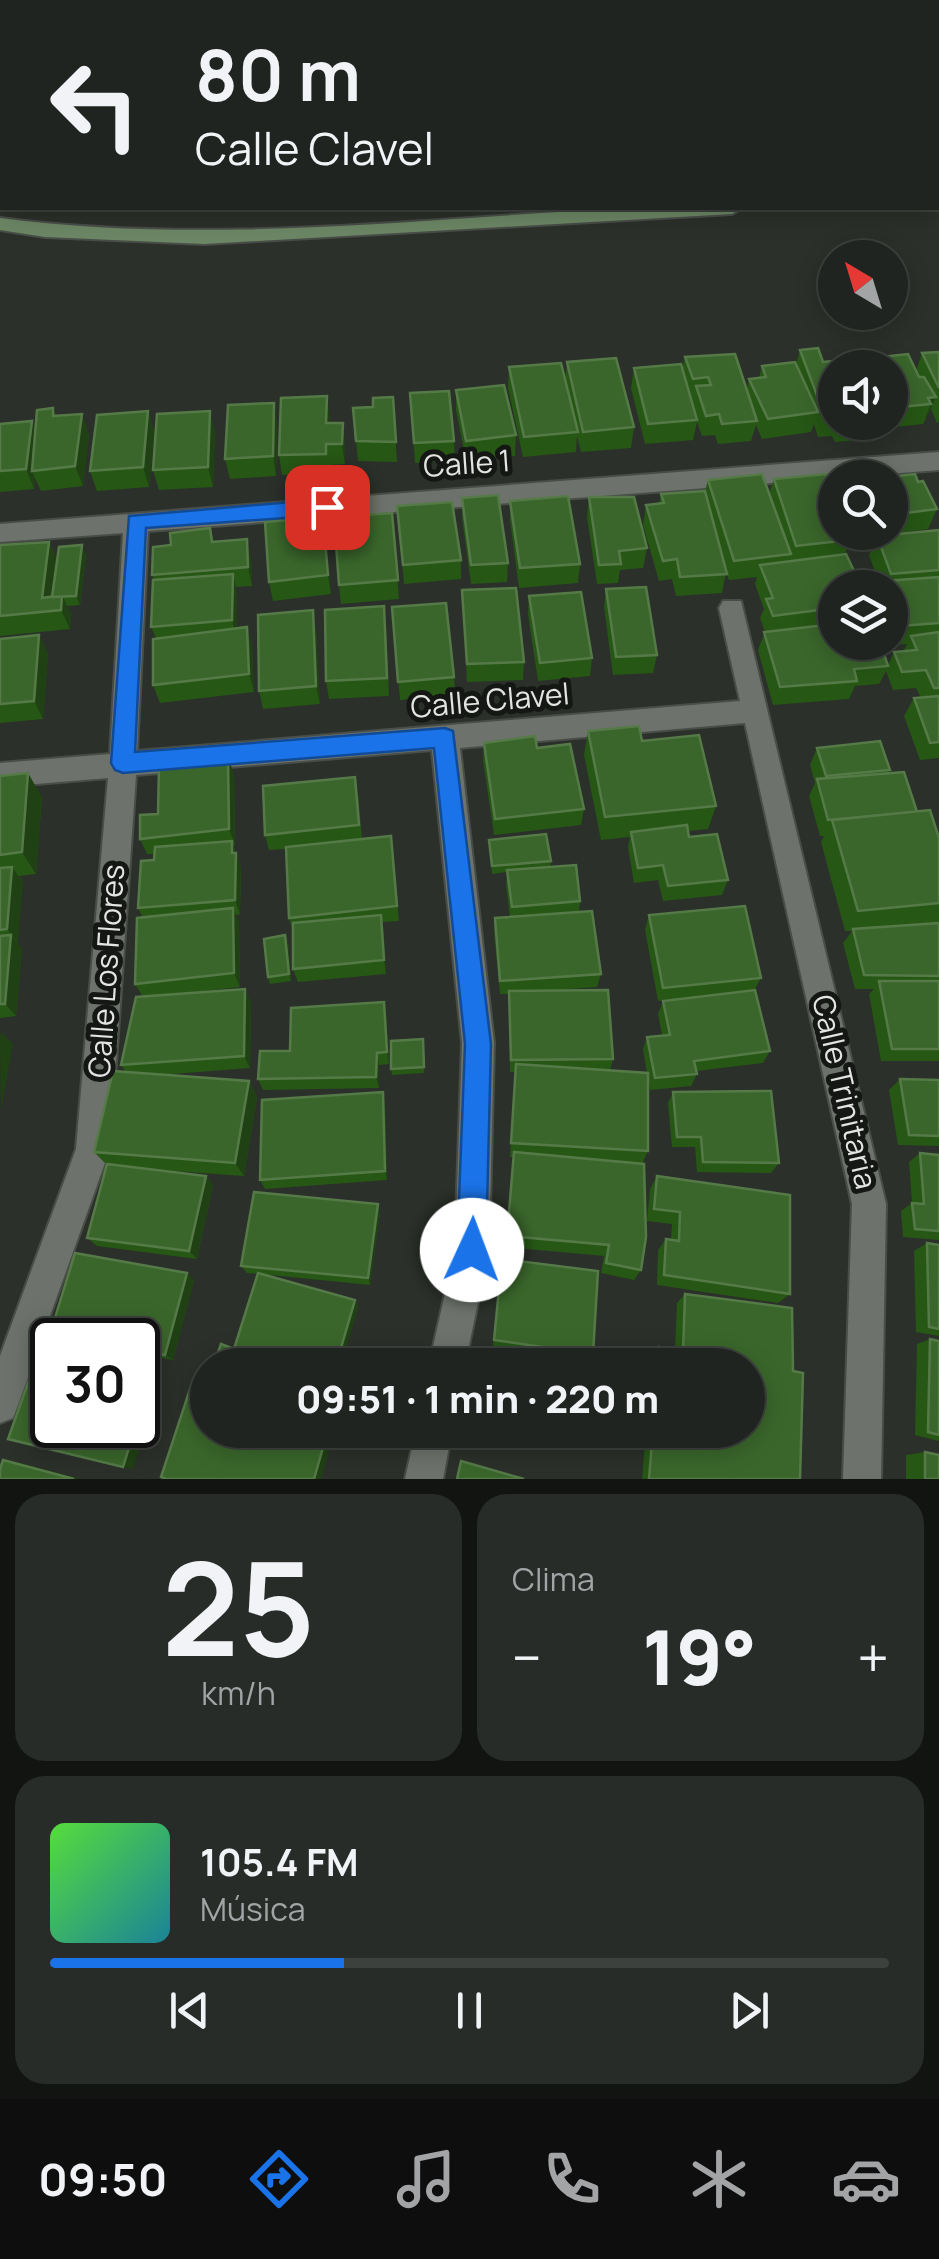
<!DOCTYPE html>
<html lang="es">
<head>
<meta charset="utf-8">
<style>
  :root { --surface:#202420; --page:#282c29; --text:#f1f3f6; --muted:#a2a4a5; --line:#3d413e; --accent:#1a73e8 }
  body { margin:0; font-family:Manrope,sans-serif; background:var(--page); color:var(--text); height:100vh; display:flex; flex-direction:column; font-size:38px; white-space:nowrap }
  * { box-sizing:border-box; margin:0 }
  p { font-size:32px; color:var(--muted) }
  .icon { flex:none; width:55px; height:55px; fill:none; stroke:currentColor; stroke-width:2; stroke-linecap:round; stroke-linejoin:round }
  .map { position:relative; height:1479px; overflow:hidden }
  .side { display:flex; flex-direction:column; gap:15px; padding:15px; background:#121412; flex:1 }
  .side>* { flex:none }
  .guide { position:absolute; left:0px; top:0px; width:940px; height:210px; box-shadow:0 5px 25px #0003,0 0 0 2px var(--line); background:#202420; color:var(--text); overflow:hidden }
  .needle { width:65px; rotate:322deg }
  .tools { position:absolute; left:818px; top:240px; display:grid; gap:20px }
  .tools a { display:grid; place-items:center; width:90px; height:90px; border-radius:50%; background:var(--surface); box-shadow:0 5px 25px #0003,0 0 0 2px var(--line); font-size:50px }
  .speed { position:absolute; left:30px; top:1318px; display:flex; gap:20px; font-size:50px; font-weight:700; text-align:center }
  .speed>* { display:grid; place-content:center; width:130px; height:130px; border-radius:50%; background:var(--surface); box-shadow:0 5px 25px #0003,0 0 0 2px var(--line); line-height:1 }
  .speed .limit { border:5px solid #111; border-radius:15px; background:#fff; color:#111 }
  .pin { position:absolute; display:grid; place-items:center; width:85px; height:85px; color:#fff; margin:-42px; border-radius:20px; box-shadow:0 5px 15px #0006 }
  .me { position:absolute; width:110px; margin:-55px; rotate:2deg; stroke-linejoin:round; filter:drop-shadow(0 0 8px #0008) }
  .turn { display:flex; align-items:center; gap:35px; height:210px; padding:0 30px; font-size:45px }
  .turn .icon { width:130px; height:130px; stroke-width:2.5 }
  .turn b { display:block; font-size:70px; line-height:85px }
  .big { font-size:75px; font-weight:800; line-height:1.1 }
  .side .widget { flex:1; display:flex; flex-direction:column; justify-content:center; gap:15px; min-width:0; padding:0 35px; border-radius:30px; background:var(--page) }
  .side .dial { align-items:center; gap:0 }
  .dial b { font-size:130px; line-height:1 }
  .song { display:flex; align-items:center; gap:30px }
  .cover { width:120px; height:120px; border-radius:15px; background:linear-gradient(135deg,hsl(110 70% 55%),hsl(190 70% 35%)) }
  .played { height:10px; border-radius:5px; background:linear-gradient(90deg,var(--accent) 35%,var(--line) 35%) }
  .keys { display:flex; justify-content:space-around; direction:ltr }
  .heat { display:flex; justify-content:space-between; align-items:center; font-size:55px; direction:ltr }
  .side .tiles { flex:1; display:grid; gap:15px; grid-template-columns:1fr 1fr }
  .widget:last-child { grid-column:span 2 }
  .trip { position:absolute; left:190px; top:1348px; width:575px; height:100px; border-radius:50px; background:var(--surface); box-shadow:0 5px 25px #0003,0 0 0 2px var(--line); font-weight:800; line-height:100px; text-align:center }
  .tabs { display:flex; height:160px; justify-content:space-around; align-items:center; background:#0d0e0d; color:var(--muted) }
  .tabs .icon { width:70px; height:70px }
  .tabs .current { color:var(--accent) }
  .tabs b { font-size:45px; color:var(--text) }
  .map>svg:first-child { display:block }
  .green { fill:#314f2a }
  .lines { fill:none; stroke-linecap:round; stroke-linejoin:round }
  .minor-casing { stroke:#494d48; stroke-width:4 }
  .secondary-casing { stroke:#494d48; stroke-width:4 }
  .minor { fill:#6d736c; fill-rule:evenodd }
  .secondary { fill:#6c8765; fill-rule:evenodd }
  .wall { fill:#265715 }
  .shaded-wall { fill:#204114 }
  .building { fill:#3a662b; stroke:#557a48; stroke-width:2.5 }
  .route { fill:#1a73e8; stroke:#114b97; stroke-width:2.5 }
  .labels { text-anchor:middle; stroke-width:10; stroke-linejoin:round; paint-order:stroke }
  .street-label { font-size:30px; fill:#e2e5e1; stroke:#151714 }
</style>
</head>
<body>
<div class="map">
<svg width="939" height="1479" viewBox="0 0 939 1479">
  <rect width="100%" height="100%" fill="#2b302a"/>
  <polygon class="green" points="0,0 939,0 939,126 938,2 2,2 2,133"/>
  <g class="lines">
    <defs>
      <g id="minor">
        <polygon points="939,452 939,470 148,531 137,751 740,701 719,608 723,601 741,601 886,1204 881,1479 843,1479 852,1204 745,723 460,748 494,1043 489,1249 465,1365 429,1365 455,1249 462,1043 432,750 136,775 110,1149 18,1405 13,1418 0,1423 0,1356 76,1149 108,778 0,787 0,763 110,754 123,533 0,542 0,524"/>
        <polygon points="416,1430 452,1430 443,1479 405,1479"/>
      </g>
      <g id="secondary">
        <rect x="938" y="159" width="1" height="12"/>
        <rect x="0" y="182" width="2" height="12"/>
        <rect x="938" y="190" width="1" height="12"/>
        <path d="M 625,208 L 742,208 L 732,214 L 204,244 L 45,237 L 0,230 L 0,218 C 206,245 418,219 625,208 Z"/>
      </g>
    </defs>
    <use href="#minor" class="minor-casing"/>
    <use href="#secondary" class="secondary-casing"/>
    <use href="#minor" class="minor"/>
    <use href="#secondary" class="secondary"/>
  </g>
  <g class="wall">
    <polygon points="800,350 835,368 835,422 890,422 890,368 859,368 862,359 916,371 922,353 939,352 939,422 937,423 931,409 923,424 876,429 876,427 871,439 835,442 832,436 818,437 814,424 811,432 762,439 756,425 751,441 718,444 715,435 702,436 697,422 693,440 645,444 631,388 634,368 682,369 685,357 747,390 749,379 759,378 762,366 796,364"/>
    <polygon points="567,362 634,427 631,448 581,452 577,436 576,452 523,457 508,388 509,367 565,380"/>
    <polygon points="456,390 516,435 515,456 466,461 456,410"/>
    <polygon points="410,393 454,441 455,461 415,463"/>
    <polygon points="393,397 397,462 358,461 353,408 373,407"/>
    <polygon points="53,408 56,416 89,434 83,486 41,491 35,478 34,489 0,492 0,424 32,421 36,430"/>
    <polygon points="148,411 154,432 149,487 97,491 90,471"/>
    <polygon points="330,416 329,423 345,443 345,464 329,465 329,474 282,475 279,455"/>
    <polygon points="277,423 276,476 230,479 225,459"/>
    <polygon points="215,431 213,487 159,490 153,470"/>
    <polygon points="890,478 918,482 937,509 928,529 868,537 865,545 847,548 835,588 835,642 888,665 894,652 903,652 907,644 891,645 890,641 890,588 881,588 869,555 877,536 939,530 939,758 920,760 904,716 914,698 921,698 916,688 893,690 886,671 879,684 855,686 849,699 773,705 758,650 765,632 760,618 764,609 755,584 757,577 729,580 726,572 722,593 676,596 672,579 659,581 643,525 646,505 659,504 661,494 705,491 708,480 769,494 774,479 834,496 835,492 835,532 890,532"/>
    <polygon points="589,497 647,548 643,568 620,570 618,583 597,584 587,517"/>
    <polygon points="462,498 508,563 507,582 471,584 462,518"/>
    <polygon points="510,501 580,564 578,583 519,588 510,520"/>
    <polygon points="397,506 461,560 461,579 404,584"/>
    <polygon points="392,513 399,599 341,604 339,585"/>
    <polygon points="323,517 331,594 273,601 269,582"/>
    <polygon points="210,528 214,542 251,558 252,586 236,587 237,629 247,627 252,646 254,692 160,703 153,685 156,638 151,627 154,580 152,575 171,545"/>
    <polygon points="49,542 57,561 86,555 80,605 67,606 71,614 70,629 0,636 0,545"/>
    <polygon points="606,589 657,655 653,673 613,675 604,607"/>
    <polygon points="462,590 524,662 523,680 467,682"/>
    <polygon points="529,596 592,658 590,676 538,681 528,614"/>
    <polygon points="392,607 454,677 455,695 400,700"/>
    <polygon points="386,625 389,696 329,699 326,681"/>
    <polygon points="316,629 320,704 263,709 259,691"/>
    <polygon points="39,635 48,654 43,719 0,723 0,639"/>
    <polygon points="588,731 642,741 716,806 708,829 688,831 689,837 728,880 722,895 663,901 658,880 634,883 628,847 630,837 601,840 584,755"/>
    <polygon points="484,743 537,748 584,809 581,825 494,835 483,760"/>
    <polygon points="817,748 890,770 888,774 939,838 939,1061 881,1061 869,994 874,989 855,989 843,943 852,931 845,931 821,842 824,836 820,836 809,796 815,783 810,765"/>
    <polygon points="234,774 235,845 233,845 241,868 240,914 236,915 239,922 240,987 169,995 251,1002 250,1068 160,1075 249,1081 257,1097 244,1176 145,1169 206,1176 213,1185 197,1259 97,1246 87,1238 107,1165 94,1152 126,1072 121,1065 143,997 135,984 143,918 138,908 154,860 155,854 147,854 140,839 158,814"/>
    <polygon points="0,776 42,797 36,874 19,876 23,882 17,943 22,949 16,1016 0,1018"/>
    <polygon points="358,793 362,839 391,836 399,921 382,922 386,974 298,982 293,969 293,932 289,918 286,849 269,850 265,835"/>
    <polygon points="489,840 551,861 550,867 580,901 579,912 601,974 597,987 556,990 613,1059 610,1070 647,1073 643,1049 647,1037 662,1035 658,1014 663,1001 733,993 658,1001 645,930 649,915 761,978 754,991 770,1051 763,1063 696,1071 697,1074 691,1086 650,1090 648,1076 648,1151 642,1164 641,1270 634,1280 601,1273 604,1256 506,1247 513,1157 510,1157 515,1072 510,1072 509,994 500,994 494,932 495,918 510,917 506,885 507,872 492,874"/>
    <polygon points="285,935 288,942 291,981 270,984 268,977"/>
    <polygon points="386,1014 389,1064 379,1065 379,1088 263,1090 258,1079 290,1051"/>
    <polygon points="423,1039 424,1073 392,1075 391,1069"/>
    <polygon points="900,1079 939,1080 939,1146 898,1145 889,1090"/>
    <polygon points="673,1092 779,1163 771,1173 697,1172 695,1147 672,1147 668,1103"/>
    <polygon points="385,1103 387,1180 265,1189 260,1180"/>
    <polygon points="920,1153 939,1155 939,1240 903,1237 901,1211 912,1203 909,1162"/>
    <polygon points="657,1176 790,1294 778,1303 657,1285 658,1250 666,1239 671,1240 672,1224 647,1221 650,1189"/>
    <polygon points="380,1212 370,1285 260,1274 358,1306 341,1365 216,1365 234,1349 258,1274 247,1273 241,1266"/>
    <polygon points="927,1243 939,1245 939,1336 916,1332 914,1251"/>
    <polygon points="502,1259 593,1354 590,1359 493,1346"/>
    <polygon points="194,1280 173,1360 138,1353 138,1340 63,1340 50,1334"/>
    <polygon points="685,1294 793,1371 800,1479 642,1479 646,1430 748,1430 748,1365 651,1365 652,1354 659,1347 675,1350 677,1303"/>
    <polygon points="930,1339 939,1341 939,1441 915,1435 917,1344"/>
    <polygon points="925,1452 939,1479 906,1479 906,1455"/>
  </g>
  <g class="shaded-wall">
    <polygon points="327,396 330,416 329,443 326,423"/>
    <polygon points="936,397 927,417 925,418 931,404 928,398"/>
    <polygon points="274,403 277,423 276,476 273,456"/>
    <polygon points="148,411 154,432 149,487 143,467"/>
    <polygon points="210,411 215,431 213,487 208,467"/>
    <polygon points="82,414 89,434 83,486 75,466"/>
    <polygon points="32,421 40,441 32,471 35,478 34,489 26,469"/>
    <polygon points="343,423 345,443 345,464 342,444"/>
    <polygon points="323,517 326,536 331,594 328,575"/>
    <polygon points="851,532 870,532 865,545 847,548"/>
    <polygon points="247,539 251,558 252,586 248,567"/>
    <polygon points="49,542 57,561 51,611 42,598"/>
    <polygon points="82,545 86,555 80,605 76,596"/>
    <polygon points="233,574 237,593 237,639 232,620"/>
    <polygon points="62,595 71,614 70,629 61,610"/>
    <polygon points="313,610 316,629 320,704 316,686"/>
    <polygon points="247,627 252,646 254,692 249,674"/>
    <polygon points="39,635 48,654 43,719 34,701"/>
    <polygon points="228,757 234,774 235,845 229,829"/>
    <polygon points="28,773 42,797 36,874 22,852"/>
    <polygon points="232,841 241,868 240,914 235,900"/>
    <polygon points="12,867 23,882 18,943 7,929"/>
    <polygon points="233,908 239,922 240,987 234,973"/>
    <polygon points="381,915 384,930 386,974 384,960"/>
    <polygon points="11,935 22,949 16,1016 5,1004"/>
    <polygon points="285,935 288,942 291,981 289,974"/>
    <polygon points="245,989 251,1002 250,1068 244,1056"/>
    <polygon points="384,1002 386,1014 389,1064 387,1052"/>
    <polygon points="1,1032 13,1044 1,1110 0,1038"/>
    <polygon points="377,1053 379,1065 379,1088 376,1077"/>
    <polygon points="249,1081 257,1097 244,1176 235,1163"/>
    <polygon points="383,1092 385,1103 387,1180 385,1171"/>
    <polygon points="206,1176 213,1185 197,1259 189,1251"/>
    <polygon points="378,1204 380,1212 370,1285 368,1278"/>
    <polygon points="187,1273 194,1280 173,1360 165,1355"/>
    <polygon points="355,1300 358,1306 341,1365 336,1365"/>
    <polygon points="151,1378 160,1382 133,1469 123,1467"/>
    <polygon points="328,1430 335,1430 321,1479 314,1479"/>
    <polygon points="3,1460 17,1462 81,1479 74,1479"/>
  </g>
  <g class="building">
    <polygon points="818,348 823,362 854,359 858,368 835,368 835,416 825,417 800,350"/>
    <polygon points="939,352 939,388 922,353"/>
    <polygon points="735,354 757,421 722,424 719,414 706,416 696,386 711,385 708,377 693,379 685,357"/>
    <polygon points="908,354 919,377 924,377 936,397 928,398 931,404 890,408 890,368 866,368 862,359"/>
    <polygon points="616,358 634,427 583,432 567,362"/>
    <polygon points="795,362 818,412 768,419 749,379 766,377 762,366"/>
    <polygon points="561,363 578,432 524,437 509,367"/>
    <polygon points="681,364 697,420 648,424 634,368"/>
    <polygon points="504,385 516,435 466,441 456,390"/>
    <polygon points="449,391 454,441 414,443 410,393"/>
    <polygon points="327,396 326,423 343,423 342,444 326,444 326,454 279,455 281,398"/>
    <polygon points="393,397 396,442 356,441 353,408 373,407 373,398"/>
    <polygon points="274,403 273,456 225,459 228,405"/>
    <polygon points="53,408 53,416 82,414 75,466 32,471 37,410"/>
    <polygon points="148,411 143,467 90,471 97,415"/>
    <polygon points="210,411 208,467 153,470 157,414"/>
    <polygon points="32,421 26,469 0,471 0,424"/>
    <polygon points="762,474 791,554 734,561 708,480"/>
    <polygon points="826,474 835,499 835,532 847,532 850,540 796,546 774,479"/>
    <polygon points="915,474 918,482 923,481 937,509 890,515 890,478 880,478"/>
    <polygon points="705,491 727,574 680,577 677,559 663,561 646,505 664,503 661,494"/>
    <polygon points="498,495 508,563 471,565 462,498"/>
    <polygon points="568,496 580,564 520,568 510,501"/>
    <polygon points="589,497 634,497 647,548 619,551 621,564 599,565"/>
    <polygon points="452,502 461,560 403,565 397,506"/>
    <polygon points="392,513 398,580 339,585 334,517"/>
    <polygon points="323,517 328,575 269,582 265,522"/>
    <polygon points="210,528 212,542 247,539 248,567 152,575 153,547 171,545 170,533"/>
    <polygon points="939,530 939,570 891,574 877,536"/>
    <polygon points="49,542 42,598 62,595 61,610 0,616 0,545"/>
    <polygon points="82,545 76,596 52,597 59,547"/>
    <polygon points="846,554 862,588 835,588 835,608 773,616 766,599 773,598 760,565"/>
    <polygon points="233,574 232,620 151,627 153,580"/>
    <polygon points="939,577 939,623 900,626 890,596 890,588 887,588 885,581"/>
    <polygon points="646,587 657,655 616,657 606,589"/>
    <polygon points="516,588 524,662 467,664 462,590"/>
    <polygon points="581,592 592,658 540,663 529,596"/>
    <polygon points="446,603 454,677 398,682 392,607"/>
    <polygon points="384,606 387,678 326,681 325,610"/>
    <polygon points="313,610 316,686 259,691 258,615"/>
    <polygon points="835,624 835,642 880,642 888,666 854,669 857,681 780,687 764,632"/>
    <polygon points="247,627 249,674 153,685 153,639"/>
    <polygon points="939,632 939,688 934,688 926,670 902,672 894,652 917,650 911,636"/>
    <polygon points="39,635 34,701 0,704 0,639"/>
    <polygon points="939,696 939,742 930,743 914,698"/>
    <polygon points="639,726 642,741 699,735 716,806 605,817 588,731"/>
    <polygon points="535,736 537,748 570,744 584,809 495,819 484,743"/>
    <polygon points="880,741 890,770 826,776 817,748"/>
    <polygon points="228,757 229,829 140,839 140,815 158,814 159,765"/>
    <polygon points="904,772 917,812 828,820 817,779"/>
    <polygon points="28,773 22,852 0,855 0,776"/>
    <polygon points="355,777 359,825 265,835 263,786"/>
    <polygon points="930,810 939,838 939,903 858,911 832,820"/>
    <polygon points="687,825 689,837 717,834 728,880 668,886 663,865 638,868 631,832"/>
    <polygon points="546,834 551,861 492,866 489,840"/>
    <polygon points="391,836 397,906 289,918 286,847"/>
    <polygon points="232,841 232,853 236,853 235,900 138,908 141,861 154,860 155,847"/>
    <polygon points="576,865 580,901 512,907 507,870"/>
    <polygon points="12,867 7,929 0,930 0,868"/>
    <polygon points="745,906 761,978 663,988 649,915"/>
    <polygon points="233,908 234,973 135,984 137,918"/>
    <polygon points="592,911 601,974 500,981 495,918"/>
    <polygon points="381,915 384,960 293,969 293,923"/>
    <polygon points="939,923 939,976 864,975 853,929"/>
    <polygon points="11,935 5,1004 0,1004 0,936"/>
    <polygon points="285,935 289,974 268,977 264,939"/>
    <polygon points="879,981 939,981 939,1049 892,1049"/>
    <polygon points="245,989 244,1056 121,1065 136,997"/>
    <polygon points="608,990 613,1059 511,1060 509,991"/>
    <polygon points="755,990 770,1051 694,1061 697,1074 655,1078 647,1037 670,1035 663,1001"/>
    <polygon points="384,1002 387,1052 377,1053 376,1077 258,1079 260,1051 290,1051 291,1008"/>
    <polygon points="423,1039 424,1067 391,1069 391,1041"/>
    <polygon points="516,1064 648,1073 648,1151 511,1143"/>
    <polygon points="113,1071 249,1081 235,1163 94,1152"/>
    <polygon points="900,1079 939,1080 939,1136 909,1135"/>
    <polygon points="771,1091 779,1163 703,1162 701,1137 677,1137 673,1092"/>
    <polygon points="383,1092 385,1171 260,1180 262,1100"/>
    <polygon points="514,1152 644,1164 646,1237 641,1270 606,1263 609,1245 507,1236"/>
    <polygon points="920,1153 939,1155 939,1231 915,1229 912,1203 924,1204"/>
    <polygon points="107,1164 206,1176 189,1251 87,1238"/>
    <polygon points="657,1176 790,1195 790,1294 664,1275 666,1239 679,1241 680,1212 654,1209"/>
    <polygon points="254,1192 378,1204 368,1278 241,1266"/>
    <polygon points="927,1243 939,1245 939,1329 929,1327"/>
    <polygon points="75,1253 187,1273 165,1355 138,1350 138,1340 81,1340 50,1334"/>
    <polygon points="502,1259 598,1271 593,1354 494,1340"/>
    <polygon points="258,1273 355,1300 336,1365 218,1365 214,1364 221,1344 234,1349"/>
    <polygon points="685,1294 792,1308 793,1371 803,1373 800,1479 649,1479 653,1430 748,1430 748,1365 658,1365 659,1347 683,1352"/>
    <polygon points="930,1339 939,1341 939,1435 928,1432"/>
    <polygon points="39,1352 52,1355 52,1425 136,1425 123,1467 8,1439"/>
    <polygon points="138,1375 151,1378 138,1421"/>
    <polygon points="191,1386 208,1390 208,1430 328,1430 314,1479 166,1479 161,1477"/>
    <polygon points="925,1452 939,1455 939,1479 925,1479"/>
    <polygon points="3,1460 74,1479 0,1479 0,1469"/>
    <polygon points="461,1461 524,1479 457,1479"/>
  </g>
  <polygon class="route" points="327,499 337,507 327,515 146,528 135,752 445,728 453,731 491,1044 486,1250 482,1260 472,1264 461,1260 457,1250 465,1044 434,748 123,773 115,770 111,763 129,516"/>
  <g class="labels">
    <g class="street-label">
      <text transform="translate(467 464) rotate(-4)" y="10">Calle 1</text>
      <text transform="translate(490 701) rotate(-5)" y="10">Calle Clavel</text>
      <text transform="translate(107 971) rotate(-86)" y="10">Calle Los Flores</text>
      <text transform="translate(844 1092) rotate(77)" y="10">Calle Trinitaria</text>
    </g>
  </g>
</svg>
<div class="tools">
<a><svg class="needle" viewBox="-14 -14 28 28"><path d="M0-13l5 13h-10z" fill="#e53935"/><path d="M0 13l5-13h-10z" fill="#a2a4a5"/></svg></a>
<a><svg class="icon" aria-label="sound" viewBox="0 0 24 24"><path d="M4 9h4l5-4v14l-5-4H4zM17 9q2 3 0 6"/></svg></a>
<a><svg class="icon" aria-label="search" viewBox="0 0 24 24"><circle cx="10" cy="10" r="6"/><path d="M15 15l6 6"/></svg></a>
<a><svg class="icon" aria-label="layers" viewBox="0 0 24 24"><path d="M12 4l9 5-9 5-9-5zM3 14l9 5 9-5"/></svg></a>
</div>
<div class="speed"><div class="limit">30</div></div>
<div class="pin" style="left:327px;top:507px;background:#d93025"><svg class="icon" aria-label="arrive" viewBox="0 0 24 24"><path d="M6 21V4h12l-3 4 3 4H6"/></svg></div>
<svg class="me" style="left:472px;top:1250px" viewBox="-20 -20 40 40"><circle r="19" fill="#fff"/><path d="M0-13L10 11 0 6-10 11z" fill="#1a73e8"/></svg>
<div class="trip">09:51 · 1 min · 220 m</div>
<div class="guide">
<div class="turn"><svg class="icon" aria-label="left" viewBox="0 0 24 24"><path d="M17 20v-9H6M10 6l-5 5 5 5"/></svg><div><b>80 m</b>Calle Clavel</div></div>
</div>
</div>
<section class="side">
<div class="tiles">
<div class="widget dial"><b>25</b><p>km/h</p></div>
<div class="widget"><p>Clima</p>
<div class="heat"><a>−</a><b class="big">19°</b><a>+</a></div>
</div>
<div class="widget">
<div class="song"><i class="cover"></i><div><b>105.4 FM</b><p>Música</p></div></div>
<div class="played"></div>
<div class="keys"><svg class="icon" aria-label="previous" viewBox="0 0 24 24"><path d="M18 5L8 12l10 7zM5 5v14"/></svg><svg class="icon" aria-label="pause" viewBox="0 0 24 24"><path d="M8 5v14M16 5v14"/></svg><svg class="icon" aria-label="next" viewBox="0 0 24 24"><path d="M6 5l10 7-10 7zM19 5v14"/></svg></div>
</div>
</div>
</section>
<nav class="tabs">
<b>09:50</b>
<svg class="icon current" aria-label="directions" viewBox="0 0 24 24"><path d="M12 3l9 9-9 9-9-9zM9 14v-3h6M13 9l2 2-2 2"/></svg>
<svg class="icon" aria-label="music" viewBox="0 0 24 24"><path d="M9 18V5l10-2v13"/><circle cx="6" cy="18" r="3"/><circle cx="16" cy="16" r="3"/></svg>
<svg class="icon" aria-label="phone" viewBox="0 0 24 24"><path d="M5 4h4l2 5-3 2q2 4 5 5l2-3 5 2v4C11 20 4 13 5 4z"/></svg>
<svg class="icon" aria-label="climate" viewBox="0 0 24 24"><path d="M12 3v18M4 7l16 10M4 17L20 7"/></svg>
<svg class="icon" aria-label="car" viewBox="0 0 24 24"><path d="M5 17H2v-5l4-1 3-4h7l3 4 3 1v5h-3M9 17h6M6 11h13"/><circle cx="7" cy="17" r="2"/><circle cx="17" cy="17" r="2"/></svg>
</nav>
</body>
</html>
